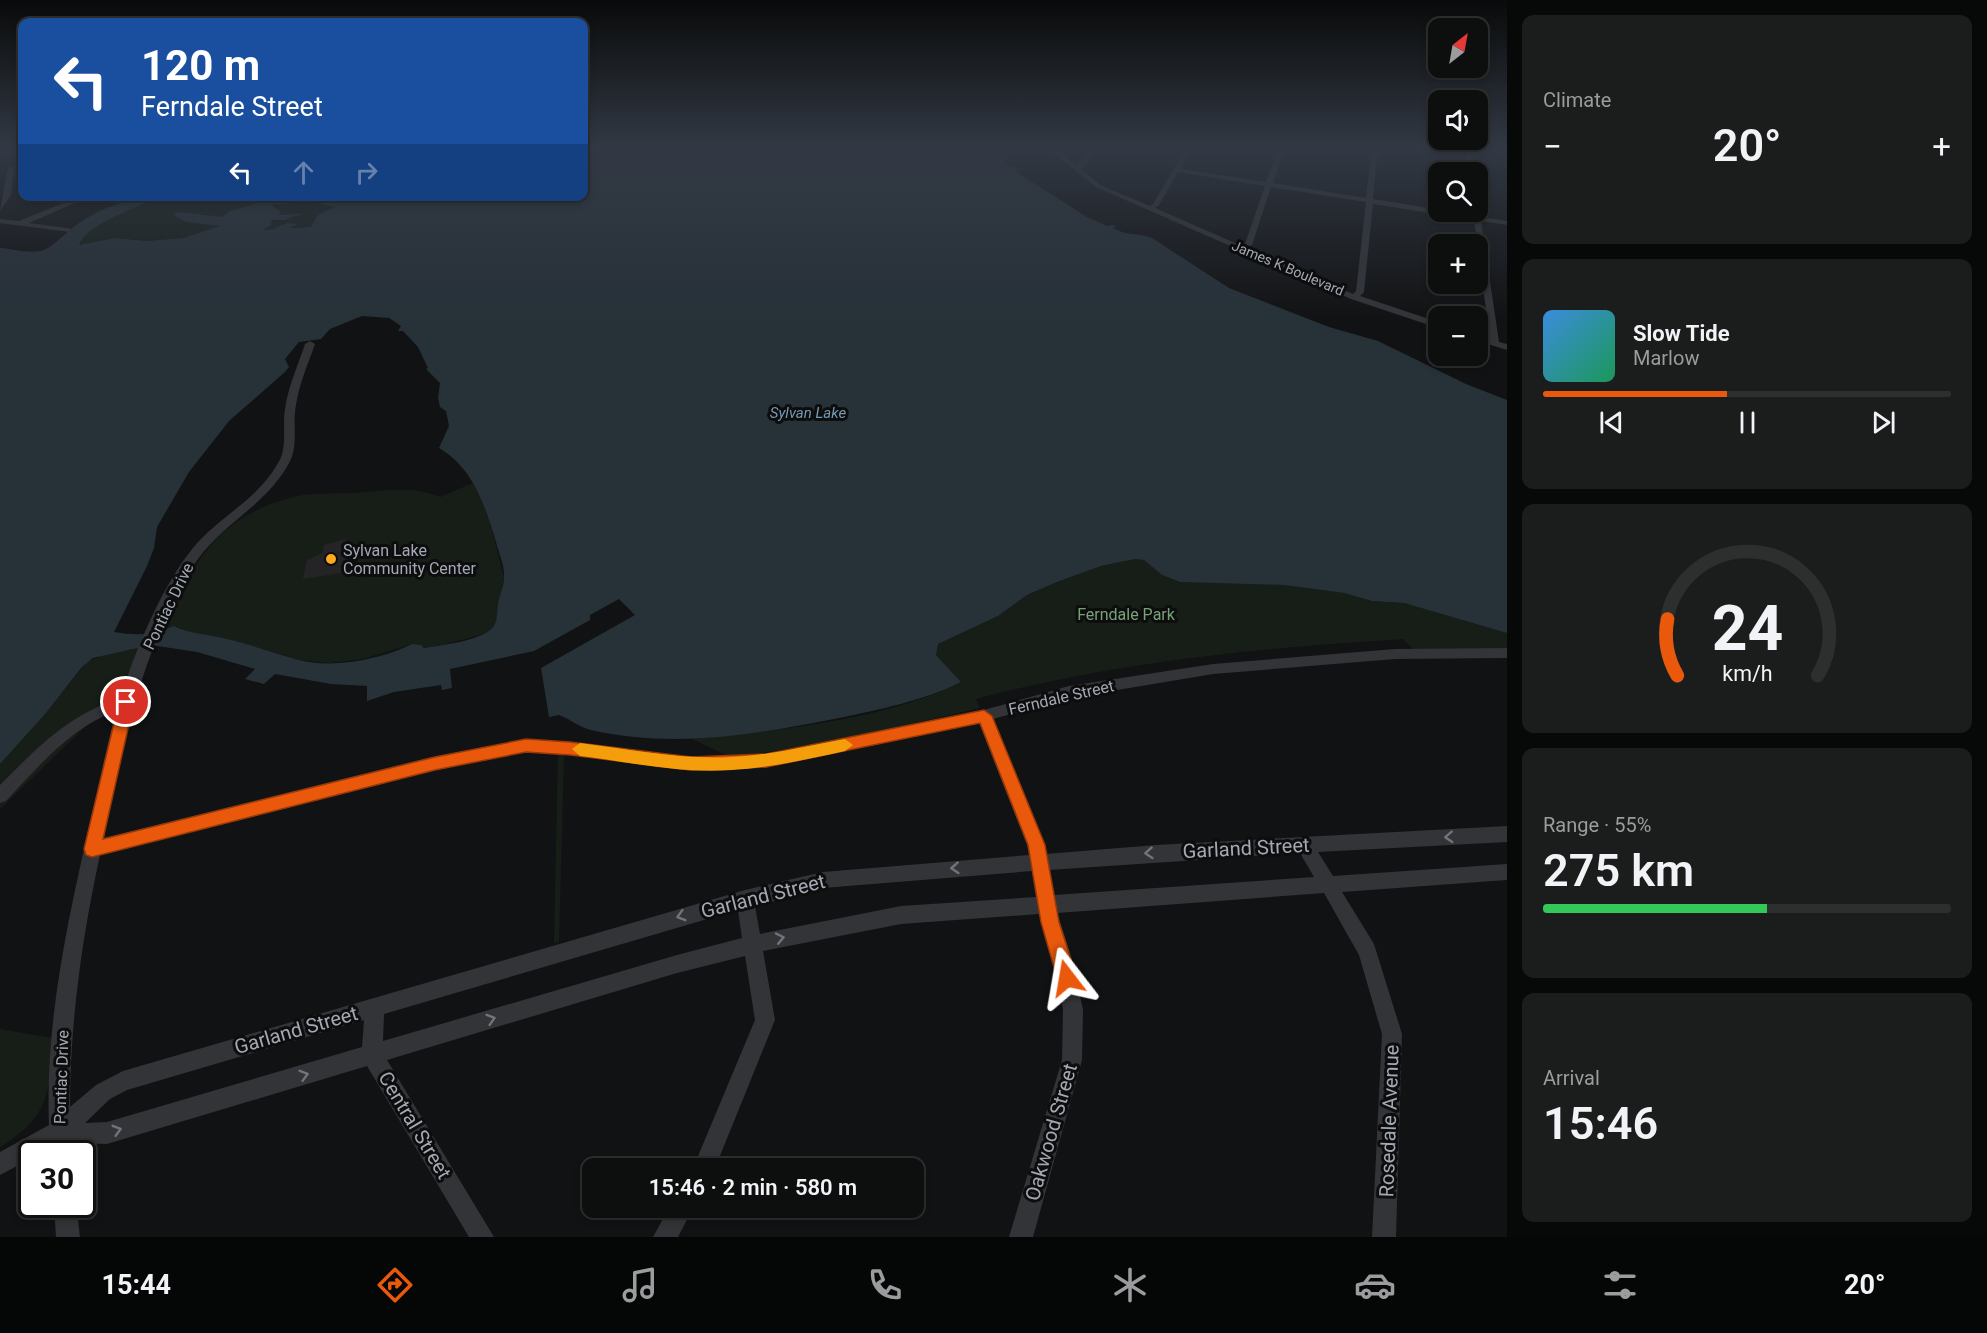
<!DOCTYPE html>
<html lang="en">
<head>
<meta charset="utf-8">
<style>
  :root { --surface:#0d0e0e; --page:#1b1c1c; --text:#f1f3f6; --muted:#9a9c9e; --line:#2d2e2e; --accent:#ea580c }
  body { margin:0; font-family:Roboto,sans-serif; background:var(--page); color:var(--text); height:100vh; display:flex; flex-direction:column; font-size:22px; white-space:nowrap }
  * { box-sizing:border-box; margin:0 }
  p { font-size:20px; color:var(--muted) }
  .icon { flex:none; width:33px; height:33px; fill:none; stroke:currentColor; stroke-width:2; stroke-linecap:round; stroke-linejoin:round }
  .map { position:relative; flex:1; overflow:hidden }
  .side { display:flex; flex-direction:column; gap:15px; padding:15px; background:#070808; width:480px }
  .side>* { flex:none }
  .hud { position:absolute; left:18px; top:18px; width:570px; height:183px; border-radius:12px; box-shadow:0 3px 9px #0003,0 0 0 2px var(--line); background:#1a4fa0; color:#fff; overflow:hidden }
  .needle { width:39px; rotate:31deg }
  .tools { position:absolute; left:1428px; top:18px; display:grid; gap:12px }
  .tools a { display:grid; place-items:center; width:60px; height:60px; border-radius:12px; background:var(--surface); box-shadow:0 3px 9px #0003,0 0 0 2px var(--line); font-size:30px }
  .speed { position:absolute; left:18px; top:1140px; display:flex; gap:12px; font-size:30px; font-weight:700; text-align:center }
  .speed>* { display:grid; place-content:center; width:78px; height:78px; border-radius:50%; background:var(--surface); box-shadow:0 3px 9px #0003,0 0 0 2px var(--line); line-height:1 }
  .speed .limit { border:3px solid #111; border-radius:9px; background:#fff; color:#111 }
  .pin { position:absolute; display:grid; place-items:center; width:51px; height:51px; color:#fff; margin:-26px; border:3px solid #fff; border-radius:50%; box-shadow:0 2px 6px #0007 }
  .me { position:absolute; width:66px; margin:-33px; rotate:346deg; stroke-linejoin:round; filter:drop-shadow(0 0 4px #0008) }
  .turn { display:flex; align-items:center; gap:21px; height:126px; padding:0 24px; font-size:27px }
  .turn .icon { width:78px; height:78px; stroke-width:2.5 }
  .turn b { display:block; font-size:42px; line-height:51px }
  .lanes { display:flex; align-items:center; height:57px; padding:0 24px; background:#0003; justify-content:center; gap:30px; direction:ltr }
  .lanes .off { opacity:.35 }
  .big { font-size:45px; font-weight:600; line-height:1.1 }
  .side .card { flex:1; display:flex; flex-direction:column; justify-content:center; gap:9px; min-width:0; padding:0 21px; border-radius:12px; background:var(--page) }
  .side .dial { align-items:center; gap:0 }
  .dial svg { height:156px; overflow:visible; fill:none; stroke:var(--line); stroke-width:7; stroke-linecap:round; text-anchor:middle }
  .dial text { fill:var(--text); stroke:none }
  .song { display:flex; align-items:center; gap:18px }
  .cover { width:72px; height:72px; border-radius:9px; background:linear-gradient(135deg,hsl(210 70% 55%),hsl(150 70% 35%)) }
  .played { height:6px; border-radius:3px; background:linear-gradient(90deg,var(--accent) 45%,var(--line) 45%) }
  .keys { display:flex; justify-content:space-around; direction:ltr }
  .heat { display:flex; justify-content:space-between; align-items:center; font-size:33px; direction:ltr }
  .charge { height:9px; border-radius:4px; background:linear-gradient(90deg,#34c759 55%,var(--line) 0) }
  .trip { position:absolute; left:582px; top:1158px; width:342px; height:60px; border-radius:12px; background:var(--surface); box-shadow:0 3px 9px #0003,0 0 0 2px var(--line); font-weight:600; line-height:60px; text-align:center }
  .tabs { display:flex; height:96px; justify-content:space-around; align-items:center; background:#050606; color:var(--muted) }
  .tabs .icon { width:42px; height:42px }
  .tabs .current { color:var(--accent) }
  .tabs b { font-size:27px; color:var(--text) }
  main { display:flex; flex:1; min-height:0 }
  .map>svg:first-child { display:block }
  .green { fill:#171e18 }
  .water { fill:#273138; fill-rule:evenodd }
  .building { fill:#242427 }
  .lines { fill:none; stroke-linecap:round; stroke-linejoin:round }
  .minor { fill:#323438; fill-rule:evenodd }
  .tertiary { fill:#323438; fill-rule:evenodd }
  .oneway { stroke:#70747d }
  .route { fill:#ea580c; stroke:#983908; stroke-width:1.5 }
  .slow { fill:#f59e0b }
  .poi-dot { fill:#ffa91e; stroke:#0d0d0e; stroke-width:2 }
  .labels { text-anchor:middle; stroke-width:6; stroke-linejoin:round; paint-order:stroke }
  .far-street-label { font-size:14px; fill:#a2a9b5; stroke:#0d0d0e }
  .far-water-label { font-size:15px; font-style:italic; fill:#7599b3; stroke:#0d0d0e }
  .poi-label { font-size:16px; fill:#a2a9b5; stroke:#0d0d0e; text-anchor:start }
  .street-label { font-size:16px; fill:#a2a9b5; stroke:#0d0d0e }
  .park-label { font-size:16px; fill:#77a278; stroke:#0d0d0e }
  .near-street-label { font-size:20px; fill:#a2a9b5; stroke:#0d0d0e }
</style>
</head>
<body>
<main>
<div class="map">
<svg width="1507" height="1237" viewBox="0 0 1507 1237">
  <rect width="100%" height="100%" fill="#111213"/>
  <g class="green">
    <path d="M 159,197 L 250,197 L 248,200 L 258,203 L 230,211 L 222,217 L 177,213 L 175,215 L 196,223 L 221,226 L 183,238 L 146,241 L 115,238 L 79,245 C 89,221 138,209 159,197 Z"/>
    <polygon points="311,197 318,199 311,202 335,207 319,216 311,227 289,228 296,224 289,223 276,227 278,229 263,231 271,225 273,220 278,221 301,215 278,215 280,212 271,206 289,204 291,198"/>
    <path d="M 475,482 L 489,518 L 504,577 L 497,620 L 491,629 L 484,634 L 442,645 L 424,648 L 412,644 L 363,659 L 329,663 L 300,660 L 223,638 L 187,632 L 174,626 L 158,634 C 193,568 211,519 290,498 C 310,492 334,494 354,493 C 384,491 412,485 440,497 Z"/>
    <path d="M 1135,559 L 1144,560 L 1162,575 L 1180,582 L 1284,585 L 1344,593 L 1372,601 L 1404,603 L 1507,633 L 1507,649 L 1413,649 L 1403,639 C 1258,648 1116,662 976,699 L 980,708 L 854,737 L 744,756 L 728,756 L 692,739 C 773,731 888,720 961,682 L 936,655 L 938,644 L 998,616 L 1027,595 L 1057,582 L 1101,566 Z"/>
    <polygon points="139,646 123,690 0,809 0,764 46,713 87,662 106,654 131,650"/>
    <polygon points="558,752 564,753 559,942 554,943"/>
    <path d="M 0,1029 L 53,1038 C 49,1092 51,1116 0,1147 Z"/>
  </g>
  <path class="water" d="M 584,147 L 991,147 L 1009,166 L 1021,169 L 1015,170 L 1021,175 L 1087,217 L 1107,226 L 1116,225 L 1113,228 C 1130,237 1136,232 1152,238 L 1229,288 L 1329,327 L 1378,341 L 1466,384 L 1507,400 L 1507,633 L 1404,603 L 1372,601 L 1344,593 L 1284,585 L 1180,582 L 1162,575 L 1144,560 L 1135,559 L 1101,566 L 1057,582 L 1027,595 L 998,616 L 938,644 L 936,655 L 961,682 C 923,701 881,709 839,718 C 758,734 673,749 591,730 C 579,727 570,719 559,715 L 549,717 L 541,668 L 635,615 L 619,599 L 590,615 L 590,620 L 534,651 L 450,669 L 452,688 L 442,690 L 441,685 L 394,692 L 367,701 L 367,686 L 331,684 L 275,674 L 264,684 L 245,679 L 255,669 L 197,652 L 151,645 L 93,658 L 82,667 L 46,713 L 0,764 L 0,248 C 13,249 34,255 46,249 C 54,245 65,234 70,230 C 94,210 128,197 159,197 C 139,208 88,222 79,245 L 115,238 L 146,241 L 183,238 L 220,226 L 186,222 L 174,215 L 177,212 L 222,217 L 230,211 L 258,203 L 248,199 L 250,197 L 584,196 ZM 311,197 L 318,199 L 310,202 L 335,207 L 317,216 L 311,227 L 289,228 L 298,224 L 288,223 L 274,228 L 277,229 L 263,230 L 271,225 L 272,220 L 296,220 L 285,219 L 304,214 L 278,215 L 281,212 L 272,205 L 289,204 L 291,198 ZM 362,316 L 389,318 L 401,326 L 398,331 L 403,331 L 418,347 L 428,368 L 426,369 L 440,383 L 438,398 L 440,407 L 446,411 L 449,426 L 439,448 C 473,468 485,505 496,542 C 499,554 505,566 504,578 C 504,586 500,593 499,600 C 496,609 499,619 493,627 C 482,641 441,645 424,648 L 421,645 L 412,644 C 382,659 333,669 299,660 C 274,653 249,644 223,638 C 206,634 190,634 174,626 C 150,635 139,636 114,632 L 147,566 L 154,548 L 157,527 L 189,472 L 229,421 L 285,372 L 289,367 L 285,359 L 299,342 L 321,339 L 330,329 Z"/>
  <polygon class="building" points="346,539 346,545 353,544 349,566 343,567 341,573 303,579 307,560 322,553 324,545"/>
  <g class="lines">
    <g class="minor">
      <polygon points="10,147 17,147 0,158 0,153"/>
      <path d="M 1046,147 L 1053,147 L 1076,165 L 1094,147 L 1100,147 L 1084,166 L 1080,168 L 1100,185 L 1150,206 L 1153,204 L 1187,147 L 1193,147 L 1180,169 L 1266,182 L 1279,147 L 1285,147 L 1273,183 L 1366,198 L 1372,147 L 1378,147 L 1373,199 L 1473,215 L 1473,212 L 1478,210 L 1480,217 L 1507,221 L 1507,225 L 1481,221 L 1499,342 L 1507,344 L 1507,350 L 1478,341 L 1478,335 L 1490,339 L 1474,220 L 1373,204 L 1364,292 L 1360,296 L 1438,322 L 1438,328 L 1351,299 L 1096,187 ZM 1178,172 L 1265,186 L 1245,244 L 1242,246 L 1155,208 L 1159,205 ZM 1271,187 L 1366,202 L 1356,291 L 1353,294 L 1248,248 L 1252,245 Z"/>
      <polygon points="1464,147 1470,147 1474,172 1468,172"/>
      <polygon points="11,166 14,168 11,195 0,211 8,168"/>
      <polygon points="81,196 91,196 29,223 67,228 70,228 70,232 0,223 0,219 19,221"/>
      <path d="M 310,341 L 315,344 C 308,364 299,384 296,405 C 292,424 299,445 289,463 C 268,503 224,523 198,559 C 187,573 179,590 171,607 C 134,683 122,756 104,838 L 436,756 L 526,740 L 570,742 L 691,757 L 766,754 L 984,710 L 1069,686 L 1213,664 L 1395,649 L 1507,648 L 1507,658 L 1395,659 L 1213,674 L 1069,698 L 993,719 L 1045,845 L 1046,854 L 1156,845 L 1507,826 L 1507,842 L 1318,852 L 1333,876 L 1507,864 L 1507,880 L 1342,892 L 1374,944 L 1402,1034 L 1396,1237 L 1372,1237 L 1382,1034 L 1359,955 L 1324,893 L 1057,913 L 1073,962 L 1083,1010 L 1082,1060 L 1033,1237 L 1009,1237 L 1062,1060 L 1063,1010 L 1055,962 L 1039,914 L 901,924 L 763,951 L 775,1020 L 715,1168 L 693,1168 L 755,1020 L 745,956 L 677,973 L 387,1060 L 494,1237 L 469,1237 L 367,1066 L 107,1144 L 71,1143 L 72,1154 L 50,1154 L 50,1148 L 40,1154 L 32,1154 L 32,1158 L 0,1175 L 0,1152 L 49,1125 C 45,1024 67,924 89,827 C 98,789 106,750 116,711 C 70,728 38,767 6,801 L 0,803 L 0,785 C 38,747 67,716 120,698 C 136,649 165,577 200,540 C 225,514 260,496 278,463 C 288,447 282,427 285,409 C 288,387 298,365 305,344 ZM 979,723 L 1027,845 L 1029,855 L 823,872 L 745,890 L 123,1071 L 96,1085 L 70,1107 C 70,1022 82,938 100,855 L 436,770 L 526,752 L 570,754 L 691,771 L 766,768 ZM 1300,853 L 1314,877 L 1054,895 L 1049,870 ZM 1032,871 L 1036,897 L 901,906 L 760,934 L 755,906 L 823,888 ZM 738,910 L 742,938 L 677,955 L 383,1041 L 384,1014 ZM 364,1020 L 362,1047 L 107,1122 L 85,1123 L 110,1099 L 127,1090 Z"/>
      <polygon points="54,1204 76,1204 80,1237 56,1237"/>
      <polygon points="669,1208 693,1208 678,1237 653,1237"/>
    </g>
    <polygon class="tertiary" points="1477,147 1507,150 1507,154 1481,149"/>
  </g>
  <defs><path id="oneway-chevron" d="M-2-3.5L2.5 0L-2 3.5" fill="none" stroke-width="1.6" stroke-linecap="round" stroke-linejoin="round" transform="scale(1.5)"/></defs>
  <g class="oneway">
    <use href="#oneway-chevron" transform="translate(1449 837) rotate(177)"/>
    <use href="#oneway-chevron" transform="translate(1149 853) rotate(176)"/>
    <use href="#oneway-chevron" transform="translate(955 868) rotate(176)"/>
    <use href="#oneway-chevron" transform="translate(681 916) rotate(164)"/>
    <use href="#oneway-chevron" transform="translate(780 938) rotate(-12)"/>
    <use href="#oneway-chevron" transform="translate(491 1019) rotate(-17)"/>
    <use href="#oneway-chevron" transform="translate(304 1075) rotate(-16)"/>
    <use href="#oneway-chevron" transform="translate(117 1130) rotate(-16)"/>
  </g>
  <linearGradient id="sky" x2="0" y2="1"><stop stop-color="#090a0a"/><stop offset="0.46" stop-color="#323944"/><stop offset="1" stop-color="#323944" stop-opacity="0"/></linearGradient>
  <rect width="1507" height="320" fill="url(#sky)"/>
  <polygon class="route" points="126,696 134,702 103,839 435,757 526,739 570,742 691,757 766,754 984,710 992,716 1045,845 1059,922 1077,978 1074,985 1067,988 1060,985 1057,978 1041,922 1028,845 980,723 766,767 691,770 570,755 526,752 435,770 92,857 86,855 84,849 119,702"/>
  <path class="slow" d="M 845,739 L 853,745 L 845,751 C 808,759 770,768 732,770 C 682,774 630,762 580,756 L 572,749 L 580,743 C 630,749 681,760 732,757 C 770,755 808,746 845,739 Z"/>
  <circle class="poi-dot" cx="331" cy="559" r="6"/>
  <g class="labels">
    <g class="far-street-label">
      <text transform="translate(1288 268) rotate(23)" y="5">James K Boulevard</text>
    </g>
    <g class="far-water-label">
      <text x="808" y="418">Sylvan Lake</text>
    </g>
    <g class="poi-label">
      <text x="343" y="556">Sylvan Lake<tspan x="343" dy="18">Community Center</tspan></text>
    </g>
    <g class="street-label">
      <text transform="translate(168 606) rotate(-64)" y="6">Pontiac Drive</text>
      <text transform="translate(1061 697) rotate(-13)" y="6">Ferndale Street</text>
      <text transform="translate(61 1077) rotate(-88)" y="6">Pontiac Drive</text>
    </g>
    <g class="park-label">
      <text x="1126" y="620">Ferndale Park</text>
    </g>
    <g class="near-street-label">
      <text transform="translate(1246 848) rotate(-3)" y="7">Garland Street</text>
      <text transform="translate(763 896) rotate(-14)" y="7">Garland Street</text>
      <text transform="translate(296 1030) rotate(-16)" y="7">Garland Street</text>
      <text transform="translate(1389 1121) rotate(-88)" y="7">Rosedale Avenue</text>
      <text transform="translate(415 1125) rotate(59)" y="7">Central Street</text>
      <text transform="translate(1051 1132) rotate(-74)" y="7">Oakwood Street</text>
    </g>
  </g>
</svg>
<div class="tools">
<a><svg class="needle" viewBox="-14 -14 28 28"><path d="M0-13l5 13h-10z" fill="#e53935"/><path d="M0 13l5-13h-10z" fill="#9a9c9e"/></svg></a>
<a><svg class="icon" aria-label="sound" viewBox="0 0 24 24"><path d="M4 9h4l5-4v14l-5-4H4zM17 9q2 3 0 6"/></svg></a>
<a><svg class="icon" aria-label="search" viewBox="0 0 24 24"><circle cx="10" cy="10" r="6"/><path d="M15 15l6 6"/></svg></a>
<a>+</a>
<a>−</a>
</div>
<div class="speed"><div class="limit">30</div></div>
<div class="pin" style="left:126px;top:702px;background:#d93025"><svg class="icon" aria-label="arrive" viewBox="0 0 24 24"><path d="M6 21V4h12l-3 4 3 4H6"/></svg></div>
<svg class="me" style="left:1067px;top:978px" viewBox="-20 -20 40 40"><path d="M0-17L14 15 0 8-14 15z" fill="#ea580c" stroke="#fff" stroke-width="4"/></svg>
<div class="trip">15:46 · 2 min · 580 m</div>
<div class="hud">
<div class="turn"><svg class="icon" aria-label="left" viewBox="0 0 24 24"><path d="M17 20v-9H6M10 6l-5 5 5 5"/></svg><div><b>120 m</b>Ferndale Street</div></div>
<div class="lanes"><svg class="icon" aria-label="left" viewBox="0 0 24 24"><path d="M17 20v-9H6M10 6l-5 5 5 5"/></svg><svg class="icon off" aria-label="ahead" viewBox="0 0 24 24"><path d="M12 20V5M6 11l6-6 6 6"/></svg><svg class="icon off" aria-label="right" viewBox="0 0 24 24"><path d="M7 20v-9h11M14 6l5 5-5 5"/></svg></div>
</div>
</div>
<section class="side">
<div class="card"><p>Climate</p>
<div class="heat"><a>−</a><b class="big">20°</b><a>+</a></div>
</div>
<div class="card">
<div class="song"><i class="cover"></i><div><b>Slow Tide</b><p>Marlow</p></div></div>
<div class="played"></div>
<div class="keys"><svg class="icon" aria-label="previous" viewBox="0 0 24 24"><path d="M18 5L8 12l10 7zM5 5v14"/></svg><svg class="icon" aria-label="pause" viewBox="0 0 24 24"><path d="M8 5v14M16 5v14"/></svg><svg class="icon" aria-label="next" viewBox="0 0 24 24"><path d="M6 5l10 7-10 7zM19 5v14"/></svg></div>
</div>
<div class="card dial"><svg viewBox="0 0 100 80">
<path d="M14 69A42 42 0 1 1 86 69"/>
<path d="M14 69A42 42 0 0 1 9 40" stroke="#ea580c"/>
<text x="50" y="56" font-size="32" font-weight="700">24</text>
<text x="50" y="72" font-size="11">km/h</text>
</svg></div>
<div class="card"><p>Range · 55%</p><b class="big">275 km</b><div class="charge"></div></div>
<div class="card"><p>Arrival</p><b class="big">15:46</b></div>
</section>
</main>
<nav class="tabs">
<b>15:44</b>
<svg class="icon current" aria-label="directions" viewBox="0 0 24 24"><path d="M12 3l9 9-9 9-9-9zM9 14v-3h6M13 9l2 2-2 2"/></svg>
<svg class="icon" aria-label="music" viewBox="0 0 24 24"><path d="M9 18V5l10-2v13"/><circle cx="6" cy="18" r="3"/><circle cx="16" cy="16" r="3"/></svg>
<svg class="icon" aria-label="phone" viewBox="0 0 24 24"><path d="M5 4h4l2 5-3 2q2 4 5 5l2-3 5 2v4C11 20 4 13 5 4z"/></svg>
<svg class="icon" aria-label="climate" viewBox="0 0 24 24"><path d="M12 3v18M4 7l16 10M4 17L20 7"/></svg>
<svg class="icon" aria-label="car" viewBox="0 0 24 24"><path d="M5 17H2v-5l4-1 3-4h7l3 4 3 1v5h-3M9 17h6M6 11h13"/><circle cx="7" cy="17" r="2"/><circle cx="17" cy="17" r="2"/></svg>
<svg class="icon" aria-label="filters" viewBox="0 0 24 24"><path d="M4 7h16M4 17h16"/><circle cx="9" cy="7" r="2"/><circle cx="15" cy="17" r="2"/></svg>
<b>20°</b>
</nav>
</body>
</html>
